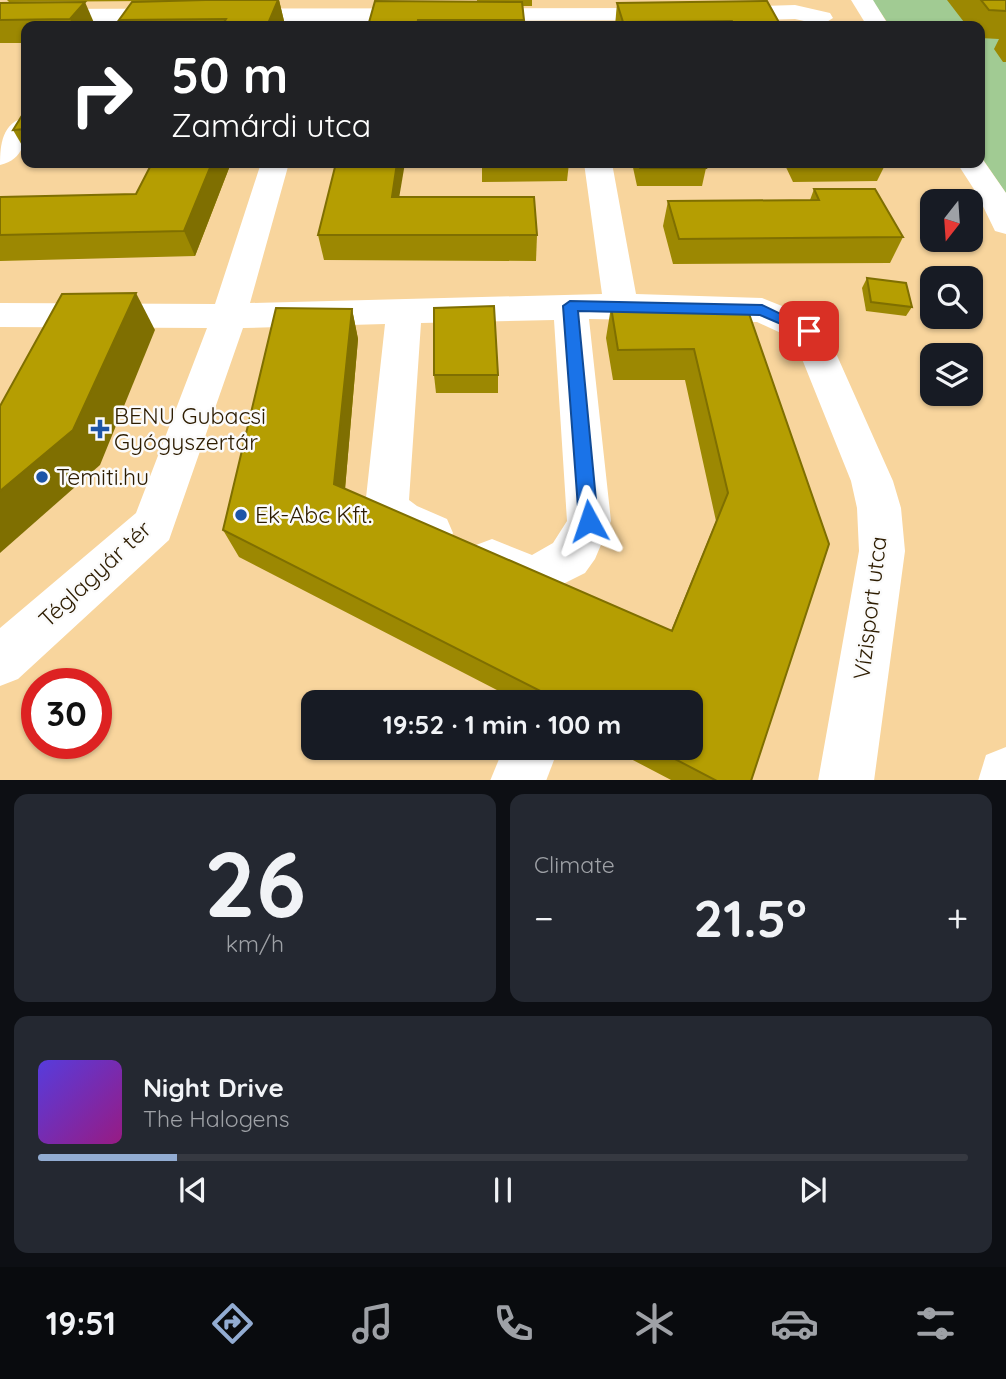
<!DOCTYPE html>
<html lang="en">
<head>
<meta charset="utf-8">
<style>
  :root { --surface:#171b24; --page:#242831; --text:#f1f3f6; --muted:#9ea1a6; --line:#363941; --accent:#92acd2 }
  body { margin:0; font-family:Quicksand,sans-serif; background:var(--page); color:var(--text); height:100vh; display:flex; flex-direction:column; font-size:26px; white-space:nowrap }
  * { box-sizing:border-box; margin:0 }
  p { font-size:23px; color:var(--muted) }
  .icon { flex:none; width:38px; height:38px; fill:none; stroke:currentColor; stroke-width:2; stroke-linecap:round; stroke-linejoin:round }
  .map { position:relative; height:780px; overflow:hidden }
  .details { display:flex; flex-direction:column; gap:14px; padding:14px; background:#0d0f14; flex:1 }
  .details>* { flex:none }
  .banner { position:absolute; left:21px; top:21px; width:964px; height:147px; border-radius:14px; box-shadow:0 2px 5px #0004; background:#202124; color:#fff; overflow:hidden }
  .needle { width:46px; rotate:197deg }
  .buttons { position:absolute; left:920px; top:189px; display:grid; gap:14px }
  .buttons a { display:grid; place-items:center; width:63px; height:63px; border-radius:14px; background:var(--surface); box-shadow:0 2px 5px #0004; font-size:35px }
  .speed { position:absolute; left:21px; top:668px; display:flex; gap:14px; font-size:35px; font-weight:700; text-align:center }
  .speed>* { display:grid; place-content:center; width:91px; height:91px; border-radius:50%; background:var(--surface); box-shadow:0 2px 5px #0004; line-height:1 }
  .speed .limit { border:10px solid #d22; background:#fff; color:#111 }
  .pin { position:absolute; display:grid; place-items:center; width:60px; height:60px; color:#fff; margin:-30px; border-radius:14px; box-shadow:0 4px 10px #0006 }
  .me { position:absolute; width:77px; margin:-38px; rotate:355deg; stroke-linejoin:round; filter:drop-shadow(0 0 5px #0008) }
  .turn { display:flex; align-items:center; gap:24px; height:147px; padding:0 35px; font-size:32px }
  .turn .icon { width:91px; height:91px; stroke-width:2.5 }
  .turn b { display:block; font-size:49px; line-height:60px }
  .big { font-size:52px; font-weight:700; line-height:1.1 }
  .details .card { flex:1; display:flex; flex-direction:column; justify-content:center; gap:10px; min-width:0; padding:0 24px; border-radius:14px; background:var(--page) }
  .details .dial { align-items:center; gap:0 }
  .dial b { font-size:91px; line-height:1 }
  .song { display:flex; align-items:center; gap:21px }
  .cover { width:84px; height:84px; border-radius:10px; background:linear-gradient(135deg,hsl(250 70% 55%),hsl(310 70% 35%)) }
  .played { height:7px; border-radius:4px; background:linear-gradient(90deg,var(--accent) 15%,var(--line) 15%) }
  .keys { display:flex; justify-content:space-around; direction:ltr }
  .heat { display:flex; justify-content:space-between; align-items:center; font-size:38px; direction:ltr }
  .details .tiles { flex:1; display:grid; gap:14px; grid-template-columns:1fr 1fr }
  .card:last-child { grid-column:span 2 }
  .trip { position:absolute; left:301px; top:690px; width:402px; height:70px; border-radius:14px; background:var(--surface); box-shadow:0 2px 5px #0004; font-weight:700; line-height:70px; text-align:center }
  .dock { display:flex; height:112px; justify-content:space-around; align-items:center; background:#090b0e; color:var(--muted) }
  .dock .icon { width:49px; height:49px }
  .dock .current { color:var(--accent) }
  .dock b { font-size:32px; color:var(--text) }
  .map>svg:first-child { display:block }
  .green { fill:#a1cb93 }
  .lines { fill:none; stroke-linecap:round; stroke-linejoin:round }
  .minor { fill:#fff; fill-rule:evenodd }
  .wall { fill:#9c8802 }
  .shaded-wall { fill:#7f6f01 }
  .building { fill:#b59e02; stroke:#7f6f01; stroke-width:2 }
  .route { fill:#1a73e8; stroke:#114b97; stroke-width:2 }
  .poi-dot { fill:#1d55a7; stroke:#fbfbfb; stroke-width:2.5 }
  .labels { text-anchor:middle; stroke-width:5; stroke-linejoin:round; paint-order:stroke }
  .poi-label { font-size:23px; fill:#2d1c00; stroke:#fbfbfb; text-anchor:start }
  .street-label { font-size:23px; fill:#2d1c00; stroke:#fbfbfb }
</style>
</head>
<body>
<div class="map">
<svg width="1006" height="781" viewBox="0 0 1006 781">
  <rect width="100%" height="100%" fill="#f8d59d"/>
  <polygon class="green" points="872,0 1006,0 1006,193 980,155 980,26 890,26"/>
  <g class="lines">
    <g class="minor">
      <polygon points="851,0 873,0 889,26 867,26"/>
      <polygon points="795,5 830,13 833,18 822,25 795,19 723,21 712,14 723,7"/>
      <polygon points="666,8 674,10 677,15 674,20 0,23 0,9"/>
      <path d="M 26,117 C 27,138 24,160 0,165 C 0,144 2,123 26,117 Z"/>
      <polygon points="981,157 1006,193 1006,234 995,231 977,194 957,163 980,163"/>
      <path d="M 261,163 L 289,163 L 250,303 L 602,294 L 584,163 L 612,163 L 636,294 L 762,298 L 822,322 L 893,481 L 901,508 L 905,551 L 874,781 L 818,781 L 859,551 L 857,508 L 851,481 L 794,339 L 757,322 L 589,319 L 611,521 L 595,559 L 585,573 L 531,600 L 476,575 L 469,560 L 476,545 L 492,539 L 532,555 L 553,543 L 567,521 L 554,320 L 421,323 L 409,500 L 417,506 L 447,519 L 453,533 L 447,547 L 431,553 C 404,543 378,535 365,507 L 385,324 L 243,328 L 169,540 L 18,679 L 0,686 L 0,628 L 136,513 L 207,328 L 0,327 L 0,303 L 215,304 Z"/>
      <polygon points="504,747 559,747 546,781 490,781"/>
      <polygon points="1006,747 1006,781 978,781 986,755"/>
    </g>
  </g>
  <g class="wall">
    <polygon points="7,0 290,0 279,0 284,21 282,26 121,26 119,20 148,1 9,2"/>
    <polygon points="477,0 532,0 532,6 523,6 524,26 368,26 477,2"/>
    <polygon points="947,0 1006,0 1006,62 1003,62 994,49 999,39 980,38 980,26 967,26"/>
    <polygon points="0,3 95,25 93,26 26,26 26,43 0,43"/>
    <polygon points="617,3 781,26 615,26"/>
    <polygon points="26,109 26,147 23,147 13,130"/>
    <polygon points="152,163 231,163 195,256 0,261 0,197 136,194"/>
    <polygon points="482,163 569,163 567,181 482,182"/>
    <polygon points="632,163 704,163 706,168 702,186 637,186"/>
    <polygon points="784,163 886,163 877,181 793,182"/>
    <polygon points="814,189 903,237 890,263 673,264 663,226 668,201 810,200"/>
    <polygon points="318,235 537,235 536,261 324,260"/>
    <polygon points="867,278 912,307 906,316 866,311 862,288"/>
    <polygon points="746,305 751,781 673,781 608,747 691,747 691,702 520,702 239,557 223,530 352,309 358,339 345,489 671,631 716,521 685,380 613,380 606,338 611,307"/>
    <polygon points="434,375 498,375 498,393 436,393"/>
  </g>
  <g class="shaded-wall">
    <polygon points="278,0 279,0 284,21 282,26 267,26"/>
    <polygon points="85,2 95,25 93,26 73,26 70,19"/>
    <polygon points="212,163 231,163 195,256 184,231"/>
    <polygon points="397,163 405,163 395,222 392,197"/>
    <polygon points="136,293 155,330 100,465 0,553 0,491"/>
    <polygon points="352,309 358,339 343,512 334,484"/>
  </g>
  <g class="building">
    <polygon points="205,0 278,0 267,26 222,26 226,19 119,20 132,2"/>
    <polygon points="981,0 1006,0 1006,11 989,10"/>
    <polygon points="375,1 522,2 524,20 418,20 417,26 368,26"/>
    <polygon points="767,1 781,26 735,26 732,21 623,22 617,3"/>
    <polygon points="85,2 70,19 0,20 0,3"/>
    <polygon points="26,109 26,129 13,130"/>
    <polygon points="152,163 212,163 184,231 0,235 0,197 136,194"/>
    <polygon points="336,163 397,163 392,197 534,197 537,235 318,235"/>
    <polygon points="639,163 704,163 706,168 640,168"/>
    <polygon points="814,189 875,189 903,237 679,239 668,201 819,200"/>
    <polygon points="867,278 906,283 912,307 871,302"/>
    <polygon points="136,293 73,430 0,491 0,406 62,294"/>
    <polygon points="746,305 829,544 751,781 717,781 652,747 691,747 691,702 562,702 223,530 276,308 352,309 334,484 672,631 728,493 694,349 618,350 611,307"/>
    <polygon points="494,306 498,375 434,375 434,308"/>
  </g>
  <polygon class="route" points="570,301 762,305 816,331 809,336 760,315 578,311 598,521 595,527 589,529 582,527 579,521 563,306"/>
  <g class="poi-dot">
    <path d="M96.5 418.5h7v7h7v7h-7v7h-7v-7h-7v-7h7z"/>
    <circle cx="42" cy="477" r="7"/>
    <circle cx="241" cy="515" r="7"/>
  </g>
  <g class="labels">
    <g class="poi-label">
      <text x="114" y="424">BENU Gubacsi<tspan x="114" dy="26">Gyógyszertár</tspan></text>
      <text x="56" y="485">Temiti.hu</text>
      <text x="255" y="523">Ek-Abc Kft.</text>
    </g>
    <g class="street-label">
      <text transform="translate(95 574) rotate(-43)" y="8">Téglagyár tér</text>
      <text transform="translate(870 608) rotate(-83)" y="8">Vízisport utca</text>
    </g>
  </g>
</svg>
<div class="buttons">
<a><svg class="needle" viewBox="-14 -14 28 28"><path d="M0-13l5 13h-10z" fill="#e53935"/><path d="M0 13l5-13h-10z" fill="#9ea1a6"/></svg></a>
<a><svg class="icon" aria-label="search" viewBox="0 0 24 24"><circle cx="10" cy="10" r="6"/><path d="M15 15l6 6"/></svg></a>
<a><svg class="icon" aria-label="layers" viewBox="0 0 24 24"><path d="M12 4l9 5-9 5-9-5zM3 14l9 5 9-5"/></svg></a>
</div>
<div class="speed"><div class="limit">30</div></div>
<div class="pin" style="left:809px;top:331px;background:#d93025"><svg class="icon" aria-label="arrive" viewBox="0 0 24 24"><path d="M6 21V4h12l-3 4 3 4H6"/></svg></div>
<svg class="me" style="left:589px;top:521px" viewBox="-20 -20 40 40"><path d="M0-17L14 15 0 8-14 15z" fill="#1a73e8" stroke="#fff" stroke-width="4"/></svg>
<div class="trip">19:52 · 1 min · 100 m</div>
<div class="banner">
<div class="turn"><svg class="icon" aria-label="right" viewBox="0 0 24 24"><path d="M7 20v-9h11M14 6l5 5-5 5"/></svg><div><b>50 m</b>Zamárdi utca</div></div>
</div>
</div>
<section class="details">
<div class="tiles">
<div class="card dial"><b>26</b><p>km/h</p></div>
<div class="card"><p>Climate</p>
<div class="heat"><a>−</a><b class="big">21.5°</b><a>+</a></div>
</div>
<div class="card">
<div class="song"><i class="cover"></i><div><b>Night Drive</b><p>The Halogens</p></div></div>
<div class="played"></div>
<div class="keys"><svg class="icon" aria-label="previous" viewBox="0 0 24 24"><path d="M18 5L8 12l10 7zM5 5v14"/></svg><svg class="icon" aria-label="pause" viewBox="0 0 24 24"><path d="M8 5v14M16 5v14"/></svg><svg class="icon" aria-label="next" viewBox="0 0 24 24"><path d="M6 5l10 7-10 7zM19 5v14"/></svg></div>
</div>
</div>
</section>
<nav class="dock">
<b>19:51</b>
<svg class="icon current" aria-label="directions" viewBox="0 0 24 24"><path d="M12 3l9 9-9 9-9-9zM9 14v-3h6M13 9l2 2-2 2"/></svg>
<svg class="icon" aria-label="music" viewBox="0 0 24 24"><path d="M9 18V5l10-2v13"/><circle cx="6" cy="18" r="3"/><circle cx="16" cy="16" r="3"/></svg>
<svg class="icon" aria-label="phone" viewBox="0 0 24 24"><path d="M5 4h4l2 5-3 2q2 4 5 5l2-3 5 2v4C11 20 4 13 5 4z"/></svg>
<svg class="icon" aria-label="climate" viewBox="0 0 24 24"><path d="M12 3v18M4 7l16 10M4 17L20 7"/></svg>
<svg class="icon" aria-label="car" viewBox="0 0 24 24"><path d="M5 17H2v-5l4-1 3-4h7l3 4 3 1v5h-3M9 17h6M6 11h13"/><circle cx="7" cy="17" r="2"/><circle cx="17" cy="17" r="2"/></svg>
<svg class="icon" aria-label="filters" viewBox="0 0 24 24"><path d="M4 7h16M4 17h16"/><circle cx="9" cy="7" r="2"/><circle cx="15" cy="17" r="2"/></svg>
</nav>
</body>
</html>
